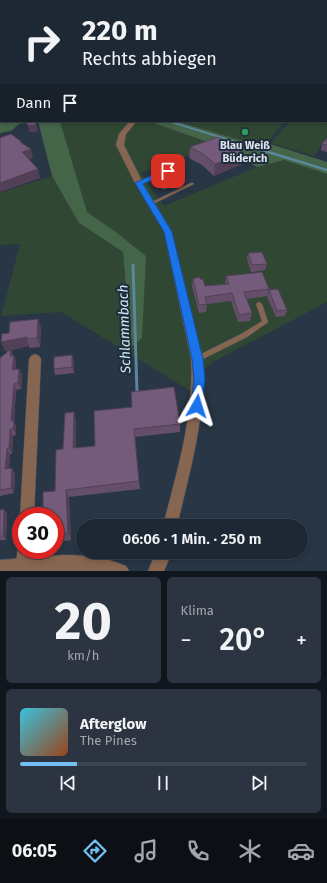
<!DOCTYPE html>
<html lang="de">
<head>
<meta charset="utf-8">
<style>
  :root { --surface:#1e2834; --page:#2b3440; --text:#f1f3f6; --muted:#a1a6ac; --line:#3c444f; --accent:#73c0f6 }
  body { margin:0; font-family:"Fira Sans",sans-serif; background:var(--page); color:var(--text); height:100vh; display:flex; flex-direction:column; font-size:15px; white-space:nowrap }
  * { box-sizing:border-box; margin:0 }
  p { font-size:13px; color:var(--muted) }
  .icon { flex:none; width:22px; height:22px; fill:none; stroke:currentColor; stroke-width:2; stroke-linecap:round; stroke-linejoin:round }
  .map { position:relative; height:571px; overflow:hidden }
  .side { display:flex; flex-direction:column; gap:6px; padding:6px; background:#10161d; flex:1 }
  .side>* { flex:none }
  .hud { position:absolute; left:0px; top:0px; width:327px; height:122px; box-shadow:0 2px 6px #0003,0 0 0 1px var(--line); background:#1e2834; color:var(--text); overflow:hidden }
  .speed { position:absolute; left:12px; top:507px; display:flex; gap:8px; font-size:20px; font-weight:700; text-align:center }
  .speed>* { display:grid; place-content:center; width:52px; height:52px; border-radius:50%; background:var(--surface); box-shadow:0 2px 6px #0003,0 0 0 1px var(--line); line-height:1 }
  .speed .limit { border:6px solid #d22; background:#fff; color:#111 }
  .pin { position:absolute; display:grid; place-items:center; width:34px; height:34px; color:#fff; margin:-17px; border-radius:8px; box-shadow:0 2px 6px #0006 }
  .me { position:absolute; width:44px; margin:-22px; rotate:6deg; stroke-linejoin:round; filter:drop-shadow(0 0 3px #0008) }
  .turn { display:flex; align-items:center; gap:14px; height:84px; padding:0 16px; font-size:18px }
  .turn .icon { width:52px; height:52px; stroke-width:2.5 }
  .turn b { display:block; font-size:28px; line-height:34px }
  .then { display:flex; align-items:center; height:38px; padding:0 16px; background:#0003; gap:8px; font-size:15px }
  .big { font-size:30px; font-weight:600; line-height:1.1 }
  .side .tile { flex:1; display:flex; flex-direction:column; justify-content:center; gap:6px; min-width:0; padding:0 14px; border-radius:6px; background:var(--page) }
  .side .dial { align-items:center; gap:0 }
  .dial b { font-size:52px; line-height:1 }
  .song { display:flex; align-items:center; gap:12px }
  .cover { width:48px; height:48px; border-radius:6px; background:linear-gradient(135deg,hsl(190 70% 55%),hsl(20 70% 35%)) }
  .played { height:4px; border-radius:2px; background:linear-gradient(90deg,var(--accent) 20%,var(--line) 20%) }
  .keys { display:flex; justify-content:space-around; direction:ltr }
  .heat { display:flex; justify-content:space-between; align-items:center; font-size:22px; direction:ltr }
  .side .tiles { flex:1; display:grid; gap:6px; grid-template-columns:1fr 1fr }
  .tile:last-child { grid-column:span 2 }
  .trip { position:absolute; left:76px; top:519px; width:232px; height:40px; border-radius:20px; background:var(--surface); box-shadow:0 2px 6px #0003,0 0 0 1px var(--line); font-weight:600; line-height:40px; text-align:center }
  .dock { display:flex; height:64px; justify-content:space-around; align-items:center; background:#0c1015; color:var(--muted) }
  .dock .icon { width:28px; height:28px }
  .dock .selected { color:var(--accent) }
  .dock b { font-size:18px; color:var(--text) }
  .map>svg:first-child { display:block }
  .green { fill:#304833 }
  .forest { fill:#456549 }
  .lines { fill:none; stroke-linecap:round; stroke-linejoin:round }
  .stream-far3 { stroke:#5a879b; stroke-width:1.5 }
  .stream-far2 { stroke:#5a879b; stroke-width:2 }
  .stream-far1 { stroke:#5a879b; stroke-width:2.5 }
  .stream { stroke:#5a879b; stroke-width:3 }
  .service-casing { stroke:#455260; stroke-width:1 }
  .minor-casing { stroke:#455260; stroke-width:1 }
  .tertiary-casing { stroke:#455260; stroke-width:1 }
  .service { fill:#876651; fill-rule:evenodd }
  .minor { fill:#876651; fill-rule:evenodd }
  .tertiary { fill:#876651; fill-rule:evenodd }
  .wall { fill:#644e6a }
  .shaded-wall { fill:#514056 }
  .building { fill:#745b7b; stroke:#514056 }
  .route { fill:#1a73e8; stroke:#114b97 }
  .leisure-dot { fill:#2e9e5b; stroke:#1e2c3b; stroke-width:1.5 }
  .labels { text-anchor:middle; stroke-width:4; stroke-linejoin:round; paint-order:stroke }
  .far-poi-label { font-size:11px; font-weight:bold; fill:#dbe4ee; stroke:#1e2c3b }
  .water-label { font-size:14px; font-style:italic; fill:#cce9f6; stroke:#1e2c3b }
</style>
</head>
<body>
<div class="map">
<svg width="327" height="571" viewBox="0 0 327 571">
  <rect width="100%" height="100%" fill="#283645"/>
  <g class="green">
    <polygon points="60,121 148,121 216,145 141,173 164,206 257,167 284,160 327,174 327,302 213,362 194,377 194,393 61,312 1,316 20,244 0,245 0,193 52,176 79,223 123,252 131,347 146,256 116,232 87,212"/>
    <polygon points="176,121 285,121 264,147"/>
    <polygon points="290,121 327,121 327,137 314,156 271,143"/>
  </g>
  <g class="forest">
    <polygon points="0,117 1,121 60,121 87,212 116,232 146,256 142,338 131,347 123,252 79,223 52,176 38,121 19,124 11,131 0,133"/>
    <polygon points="148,121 176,121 264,147 267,143 327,162 327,174 284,160 257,167 216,145"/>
  </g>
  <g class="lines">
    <polyline class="stream-far3" points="24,0 26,1"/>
    <polyline class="stream-far2" points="168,121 268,152"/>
    <polyline class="stream-far1" points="265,151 327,170"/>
    <polyline class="stream" points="133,265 137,392"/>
    <defs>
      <g id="service">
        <polygon points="189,0 192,0 193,1 190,1"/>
        <polygon points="223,0 226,0 227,1 224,1"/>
        <rect x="326" y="118" width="1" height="2"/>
        <path d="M 168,170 L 182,180 L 182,182 L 164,189 L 151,180 L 139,184 L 137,183 ZM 168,173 L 178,181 L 164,186 L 154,178 Z"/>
        <polygon points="191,183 193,183 194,184 151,205 150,205 148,204"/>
        <polygon points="259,302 261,303 262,304 268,322 267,323 247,337 199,361 195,361 194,359 195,357 243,333 262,321 256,304 257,303"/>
      </g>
      <g id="minor">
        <polygon points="251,0 257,0 251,1"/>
        <rect x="285" y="0" width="7" height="1"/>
        <path d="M 130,121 L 137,121 L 126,134 L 124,145 L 143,183 L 172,232 L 203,359 C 206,417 190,471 177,526 L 163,526 C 177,471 194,417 191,359 L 164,232 L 135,183 L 116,145 L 119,134 Z"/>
        <polygon points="35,354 39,356 41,359 34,516 21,516 21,519 20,516 29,359 31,356"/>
        <path d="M 21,544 L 21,550 L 32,550 L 33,565 L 29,571 L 20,570 C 16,563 15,551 21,544 Z"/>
        <polygon points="156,552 172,552 164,571 148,571"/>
      </g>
      <path id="tertiary" d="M 62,555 C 85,555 105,557 126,566 L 129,571 L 0,571 L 0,560 Z"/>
    </defs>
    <use href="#service" class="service-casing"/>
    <use href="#minor" class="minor-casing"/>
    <use href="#tertiary" class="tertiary-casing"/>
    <use href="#service" class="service"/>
    <use href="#minor" class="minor"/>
    <use href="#tertiary" class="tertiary"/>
  </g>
  <g class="wall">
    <polygon points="26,121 35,121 38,131 30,132"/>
    <polygon points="327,138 327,152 321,150 322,144"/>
    <polygon points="190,147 242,164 214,176 202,165 189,158"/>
    <polygon points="248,253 267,264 265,270 251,272 247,259"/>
    <polygon points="226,276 269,289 267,296 247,299 252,313 250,321 238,322 231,301 207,304 206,312 199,313 192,286 193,279 200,279 205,286 225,284"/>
    <polygon points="269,290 287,310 285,316 276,317 267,297"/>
    <polygon points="38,319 41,328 40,347 29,348 29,346 11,350 16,362 15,369 19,369 22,375 21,389 16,390 14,422 16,426 16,435 13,436 12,454 10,454 9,469 15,474 14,493 0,496 0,358 10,350 5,351 9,333"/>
    <polygon points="72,355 74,361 74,373 55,375 54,369"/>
    <polygon points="94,411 180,424 180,432 135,437 140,489 69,497 71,540 56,542 56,545 55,545 55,516 46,516 43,509 55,491 63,449 76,421 76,448 95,446"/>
    <polygon points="0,510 7,513 6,540 0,540"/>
  </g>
  <g class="shaded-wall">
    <polygon points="36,125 38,131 30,132 28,126"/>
    <polygon points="31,149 33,158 24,161 22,152"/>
    <polygon points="244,153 242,164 214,176 215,164"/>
    <polygon points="38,169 40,178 1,192 0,190 0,183"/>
    <polygon points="38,319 41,328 40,347 37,338"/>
    <polygon points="27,337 26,339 29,346 11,350 13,356 13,363 10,356 11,350 5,351 1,342"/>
    <polygon points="72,355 74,361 74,373 72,367"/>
    <polygon points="14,356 16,362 15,376 12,370"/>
    <polygon points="19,369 22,375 21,389 18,383"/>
    <polygon points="14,384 16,390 14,422 16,426 16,435 13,429 11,421"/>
    <polygon points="74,412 76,421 76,456 73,448"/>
    <polygon points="10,429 13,436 12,454 9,448"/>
    <polygon points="7,449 10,454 8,475 5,469"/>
    <polygon points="12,468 15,474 14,493 11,488"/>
    <polygon points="66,490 69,497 71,540 68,533"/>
    <polygon points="47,508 51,515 46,516 43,509"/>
    <polygon points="4,509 7,513 6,540 3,536"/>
  </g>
  <g class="building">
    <polygon points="299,0 326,0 327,1 327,4 326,4 326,1 296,1"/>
    <polygon points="26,121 35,121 36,125 28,126"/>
    <polygon points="11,134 22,142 20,142 31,149 22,152 38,169 0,183 0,138"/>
    <polygon points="218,137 244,153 215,164 203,154 190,147"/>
    <polygon points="327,138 327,145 322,144"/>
    <polygon points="262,252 267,264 252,265 248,253"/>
    <polygon points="262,272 269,289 244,292 252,313 239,315 232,293 205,297 207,304 199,305 193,279 199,277 200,279 203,279 205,286 229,284 226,276"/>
    <polygon points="278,289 287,310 277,311 269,290"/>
    <polygon points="38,319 37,338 26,339 27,337 1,342 2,334 9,333 10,322"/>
    <polygon points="11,349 10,356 14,356 12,370 19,369 18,383 14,384 11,421 14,420 13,429 10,429 9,448 7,449 5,469 12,468 11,488 0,490 0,358"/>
    <polygon points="72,355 72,367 54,369 54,357"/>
    <polygon points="174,387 180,424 134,429 139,481 66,490 68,533 55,535 55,516 47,516 47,508 43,509 43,492 55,491 56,450 63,449 65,413 74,412 73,448 95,446 94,411 132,407 131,392"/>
    <polygon points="4,509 3,536 0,536 0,510"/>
  </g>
  <polygon class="route" points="165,169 168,169 171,171 143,184 172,232 203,359 205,379 202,406 201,409 197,411 193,409 191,406 194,379 192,359 164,232 135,183"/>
  <circle class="leisure-dot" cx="245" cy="132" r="4"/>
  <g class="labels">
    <g class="far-poi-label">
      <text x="245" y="149">Blau Weiß<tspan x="245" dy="13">Büderich</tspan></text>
    </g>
    <g class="water-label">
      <text transform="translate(124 329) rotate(-92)" y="5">Schlammbach</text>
    </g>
  </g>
</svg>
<div class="speed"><div class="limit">30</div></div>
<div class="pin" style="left:168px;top:171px;background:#d93025"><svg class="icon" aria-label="arrive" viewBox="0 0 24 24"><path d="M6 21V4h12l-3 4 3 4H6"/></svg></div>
<svg class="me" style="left:197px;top:406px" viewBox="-20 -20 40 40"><path d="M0-17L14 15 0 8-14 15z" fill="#1a73e8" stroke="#fff" stroke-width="4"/></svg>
<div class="trip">06:06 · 1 Min. · 250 m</div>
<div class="hud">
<div class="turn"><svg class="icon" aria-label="right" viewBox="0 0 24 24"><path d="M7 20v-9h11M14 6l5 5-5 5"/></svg><div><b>220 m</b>Rechts abbiegen</div></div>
<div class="then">Dann<svg class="icon" aria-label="arrive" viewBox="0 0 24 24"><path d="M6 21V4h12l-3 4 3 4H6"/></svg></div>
</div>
</div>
<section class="side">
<div class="tiles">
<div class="tile dial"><b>20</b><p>km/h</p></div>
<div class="tile"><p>Klima</p>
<div class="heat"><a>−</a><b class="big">20°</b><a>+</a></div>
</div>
<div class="tile">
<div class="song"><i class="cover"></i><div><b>Afterglow</b><p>The Pines</p></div></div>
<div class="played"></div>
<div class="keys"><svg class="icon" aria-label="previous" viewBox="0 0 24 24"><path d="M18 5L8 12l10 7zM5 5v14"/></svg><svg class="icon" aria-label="pause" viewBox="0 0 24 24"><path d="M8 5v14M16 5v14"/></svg><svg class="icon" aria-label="next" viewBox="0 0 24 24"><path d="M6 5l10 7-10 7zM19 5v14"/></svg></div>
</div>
</div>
</section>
<nav class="dock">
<b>06:05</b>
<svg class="icon selected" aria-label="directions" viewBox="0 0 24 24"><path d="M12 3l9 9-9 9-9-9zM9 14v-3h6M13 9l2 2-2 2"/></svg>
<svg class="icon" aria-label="music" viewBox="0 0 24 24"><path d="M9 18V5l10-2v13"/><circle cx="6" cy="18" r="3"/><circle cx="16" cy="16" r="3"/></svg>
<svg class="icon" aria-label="phone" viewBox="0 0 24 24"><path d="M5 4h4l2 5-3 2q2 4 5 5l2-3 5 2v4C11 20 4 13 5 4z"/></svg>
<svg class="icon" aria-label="climate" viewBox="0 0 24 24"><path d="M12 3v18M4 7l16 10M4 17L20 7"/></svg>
<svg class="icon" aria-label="car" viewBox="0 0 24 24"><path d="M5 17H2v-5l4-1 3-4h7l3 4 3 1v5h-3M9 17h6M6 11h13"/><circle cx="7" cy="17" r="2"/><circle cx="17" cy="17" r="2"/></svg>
</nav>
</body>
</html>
